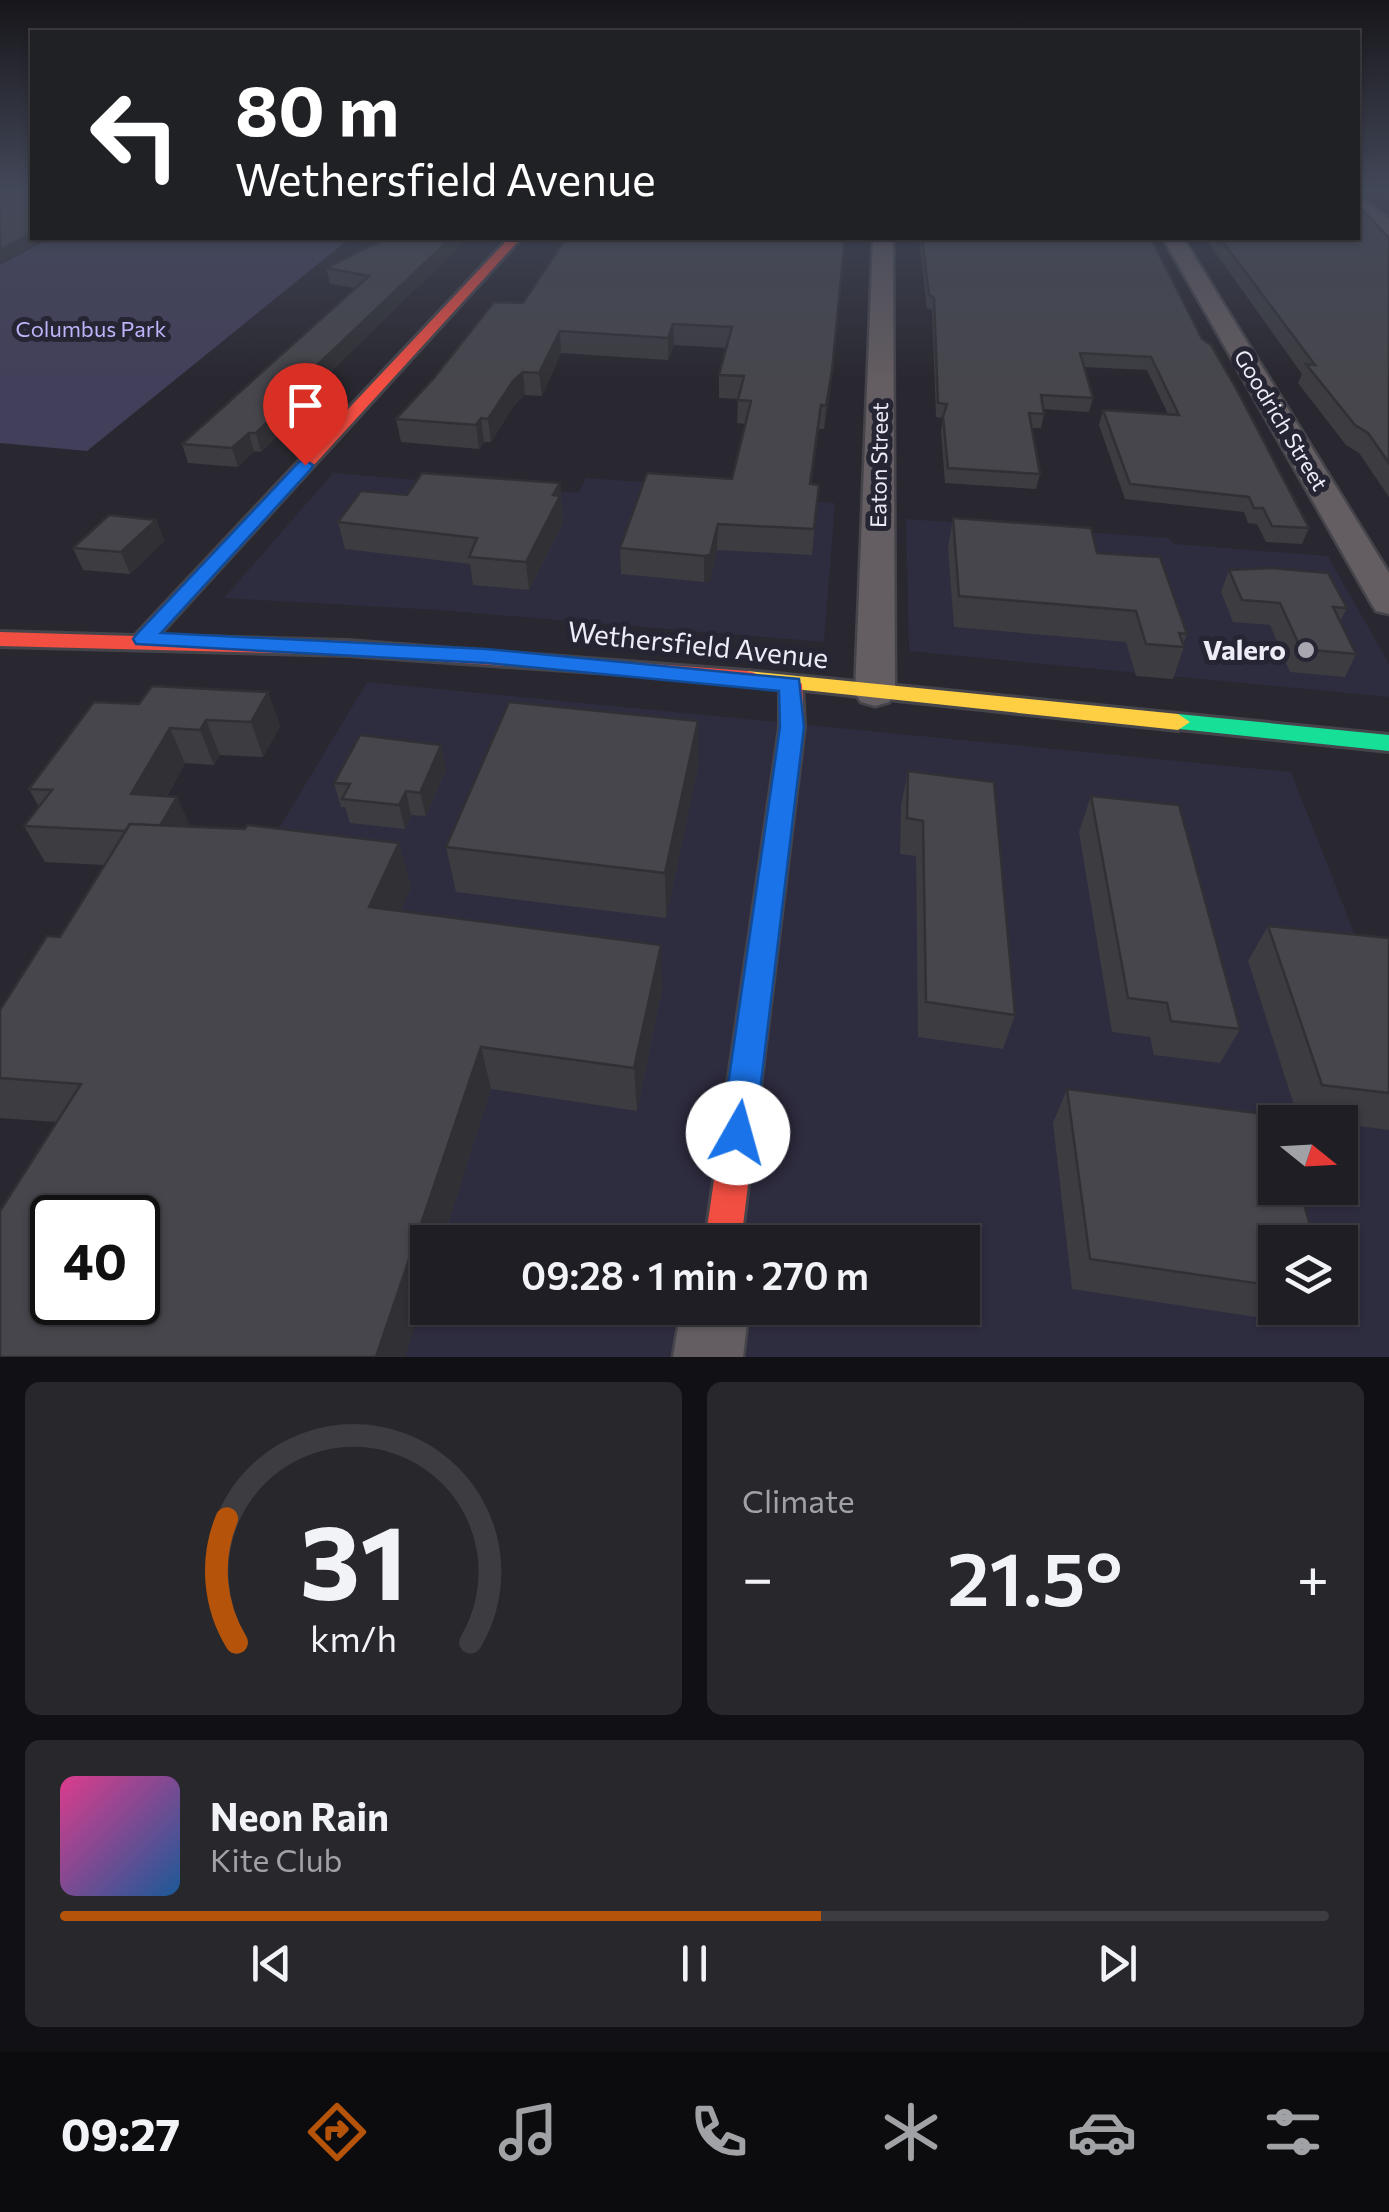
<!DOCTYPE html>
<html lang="en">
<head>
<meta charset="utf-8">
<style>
  :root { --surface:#1f1e24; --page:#27272c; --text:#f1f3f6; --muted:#a1a2a6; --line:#3c3c41; --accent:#b45309 }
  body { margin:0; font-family:Commissioner,sans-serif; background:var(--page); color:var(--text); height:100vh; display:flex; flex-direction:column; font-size:38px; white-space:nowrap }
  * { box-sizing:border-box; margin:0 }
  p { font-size:32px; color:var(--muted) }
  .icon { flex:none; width:55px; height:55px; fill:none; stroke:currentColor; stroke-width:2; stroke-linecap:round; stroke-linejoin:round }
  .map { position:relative; height:1357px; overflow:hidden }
  .sheet { display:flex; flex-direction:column; gap:25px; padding:25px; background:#111014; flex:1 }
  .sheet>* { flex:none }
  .top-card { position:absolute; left:30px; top:30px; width:1330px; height:210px; border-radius:0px; box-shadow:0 2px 8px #0004,0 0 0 2px var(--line); background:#202124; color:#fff; overflow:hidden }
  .needle { width:65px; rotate:108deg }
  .tools { position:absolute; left:1258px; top:1105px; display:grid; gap:20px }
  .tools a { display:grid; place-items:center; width:100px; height:100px; border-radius:0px; background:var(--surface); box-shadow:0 2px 8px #0004,0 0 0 2px var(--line); font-size:50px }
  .speed { position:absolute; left:30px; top:1195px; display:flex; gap:20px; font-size:50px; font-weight:700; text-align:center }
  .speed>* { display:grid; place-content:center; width:130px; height:130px; border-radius:50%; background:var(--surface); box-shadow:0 2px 8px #0004,0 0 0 2px var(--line); line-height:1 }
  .speed .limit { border:5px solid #111; border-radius:15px; background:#fff; color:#111 }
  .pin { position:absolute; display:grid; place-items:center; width:85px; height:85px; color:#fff; margin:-102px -42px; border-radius:50% 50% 50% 0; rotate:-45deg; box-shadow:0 0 10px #0007 }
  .pin .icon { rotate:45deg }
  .me { position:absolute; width:110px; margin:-55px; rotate:7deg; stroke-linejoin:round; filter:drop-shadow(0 0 8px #0008) }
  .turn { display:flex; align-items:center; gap:35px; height:210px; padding:0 40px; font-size:45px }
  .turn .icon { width:130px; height:130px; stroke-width:2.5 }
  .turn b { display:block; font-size:70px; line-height:85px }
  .big { font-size:75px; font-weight:600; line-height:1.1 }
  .sheet .widget { flex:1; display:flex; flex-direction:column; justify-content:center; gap:15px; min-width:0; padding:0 35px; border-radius:15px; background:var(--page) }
  .sheet .dial { align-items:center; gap:0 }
  .dial svg { height:260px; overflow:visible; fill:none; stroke:var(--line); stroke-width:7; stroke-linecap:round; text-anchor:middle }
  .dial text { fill:var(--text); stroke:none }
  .song { display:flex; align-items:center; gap:30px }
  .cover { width:120px; height:120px; border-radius:15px; background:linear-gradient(135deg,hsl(330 70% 55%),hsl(210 70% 35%)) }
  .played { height:10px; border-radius:5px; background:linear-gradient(90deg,var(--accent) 60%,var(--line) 60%) }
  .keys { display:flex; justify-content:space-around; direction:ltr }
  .heat { display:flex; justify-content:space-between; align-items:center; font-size:55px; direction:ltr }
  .sheet .tiles { flex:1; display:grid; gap:25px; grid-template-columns:1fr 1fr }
  .widget:last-child { grid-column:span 2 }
  .trip { position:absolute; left:410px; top:1225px; width:570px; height:100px; border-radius:0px; background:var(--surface); box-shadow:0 2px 8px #0004,0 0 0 2px var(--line); font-weight:600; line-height:100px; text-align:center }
  .tabs { display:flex; height:160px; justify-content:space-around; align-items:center; background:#0c0c0e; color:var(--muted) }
  .tabs .icon { width:70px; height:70px }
  .tabs .on { color:var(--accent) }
  .tabs b { font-size:45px; color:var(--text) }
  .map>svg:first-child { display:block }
  .built { fill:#2e2c3f; fill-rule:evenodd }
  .green { fill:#423f5a }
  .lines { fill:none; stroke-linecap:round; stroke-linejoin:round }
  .street-casing { stroke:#45444b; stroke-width:5 }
  .fast-casing { stroke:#45444b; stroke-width:6 }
  .slow-casing { stroke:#45444b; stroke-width:6 }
  .jam-casing { stroke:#45444b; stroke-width:6 }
  .street { fill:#645d61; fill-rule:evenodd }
  .fast { fill:#16e098; fill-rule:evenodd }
  .slow { fill:#ffcf43; fill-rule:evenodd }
  .jam { fill:#f24e42; fill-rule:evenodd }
  .wall { fill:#3c3c41 }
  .shaded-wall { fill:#313135 }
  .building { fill:#46464c; stroke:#313135; stroke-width:2.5; fill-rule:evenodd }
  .route { fill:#1a73e8; stroke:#114b97; stroke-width:2.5 }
  .poi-dot { fill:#a8a7b1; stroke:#262533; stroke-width:4 }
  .labels { text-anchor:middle; stroke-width:10; stroke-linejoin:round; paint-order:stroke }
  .far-park-label { font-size:22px; fill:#bcb5fa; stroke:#262533 }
  .far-street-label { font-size:22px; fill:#edecf6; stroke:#262533 }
  .street-label { font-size:28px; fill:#edecf6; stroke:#262533 }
  .poi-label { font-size:28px; font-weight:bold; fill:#edecf6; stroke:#262533; text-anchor:end }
</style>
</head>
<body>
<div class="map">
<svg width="1389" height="1357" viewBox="0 0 1389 1357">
  <rect width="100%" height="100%" fill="#292830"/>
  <g class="built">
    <polygon points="333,473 578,493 586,478 697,486 698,493 835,503 824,642 439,610 224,598"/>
    <polygon points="906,519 1168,538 1174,544 1328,556 1389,664 1389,697 909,651"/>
    <path d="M 367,682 L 1291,772 L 1389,1022 L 1389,1357 L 0,1357 L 0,1292 ZM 1275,1122 L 1340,1122 L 1340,1188 L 1275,1188 ZM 52,1218 L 138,1218 L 138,1302 L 52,1302 ZM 428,1242 L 962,1242 L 962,1308 L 428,1308 ZM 1275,1242 L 1340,1242 L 1340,1308 L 1275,1308 Z"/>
  </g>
  <polygon class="green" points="50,238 350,238 87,451 0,443 0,265"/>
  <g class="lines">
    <defs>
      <g id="street">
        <polygon points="1358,195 1389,219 1389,236 1382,234 1358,211"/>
        <polygon points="873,238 893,238 895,693 889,702 875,706 861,702 855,693"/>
        <polygon points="1163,238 1183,238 1389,573 1389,614 1376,611 1371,603"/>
        <polygon points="681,1308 749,1308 743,1357 673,1357"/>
      </g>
      <polygon id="fast" points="1178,714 1389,735 1389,751 1170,728 1166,722 1170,716"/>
      <polygon id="slow" points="747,671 1178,714 1190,722 1178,730 739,683 736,678 739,673"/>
      <g id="jam">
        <polygon points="509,238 521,238 158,636 348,641 747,671 755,673 758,678 755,683 348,655 0,646 0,632 135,636"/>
        <polygon points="791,677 802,684 804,727 741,1242 705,1242 780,727 780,684"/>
      </g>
    </defs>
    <use href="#street" class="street-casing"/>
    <use href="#fast" class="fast-casing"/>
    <use href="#slow" class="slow-casing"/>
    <use href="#jam" class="jam-casing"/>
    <use href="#street" class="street"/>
    <use href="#fast" class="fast"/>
    <use href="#slow" class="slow"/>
    <use href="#jam" class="jam"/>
  </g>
  <g class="wall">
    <polygon points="1378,191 1389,191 1389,200"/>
    <polygon points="387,238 324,379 326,387 261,452 254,451 238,467 188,463 182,444 355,288 330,284 326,268"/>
    <polygon points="845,238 830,393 824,429 819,429 811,484 819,485 812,555 717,550 710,581 704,582 621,574 620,548 732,479 745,424 737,423 738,399 719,398 719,375 727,348 674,345 668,360 561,353 542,396 525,395 515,404 491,442 484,442 479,449 401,442 396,419 523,303"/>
    <polygon points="919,238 1151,238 1202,339 1309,528 1302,544 1266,542 1257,524 1248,523 1244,512 1125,499 1099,425 1103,410 1168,414 1147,370 1084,367 1093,398 1089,412 1044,409 1044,414 1041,428 1032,428 1040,474 1036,489 945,483 941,431 943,418 936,417 932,310 927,308"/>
    <polygon points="1205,238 1389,238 1389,497 1359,453 1346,445 1298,383 1302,374"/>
    <polygon points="560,483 563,523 529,590 473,585 470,564 345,549 338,522 407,495"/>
    <polygon points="953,518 1097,553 1187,634 1183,644 1184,647 1173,679 1136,676 1126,642 954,627 948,548"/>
    <polygon points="156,520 164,541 130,574 83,570 73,548"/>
    <polygon points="1229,570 1347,608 1340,622 1356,654 1345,677 1290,672 1270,625 1233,622 1221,592"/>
    <polygon points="268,692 280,726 263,757 220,755 214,765 185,763 167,796 190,827 411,887 400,911 662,989 637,1111 491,1089 442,1242 428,1242 57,1122 0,1118 0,1010 60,937 105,865 45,862 24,826 39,807 29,789 139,704"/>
    <polygon points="698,766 666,918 456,892 446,847"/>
    <polygon points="446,769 426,816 411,815 405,829 350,823 345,807 341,807 334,783"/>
    <polygon points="908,771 1015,1015 1003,1049 918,1037 916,856 900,854 901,806"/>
    <polygon points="1091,796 1240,1029 1220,1063 1154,1055 1150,1037 1112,1032 1079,832"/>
    <polygon points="1268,926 1389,938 1389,1130 1298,1118 1248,961"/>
    <polygon points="1067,1089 1275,1242 1275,1308 1317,1308 1302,1324 1072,1289 1053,1123"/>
  </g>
  <g class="shaded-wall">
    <polygon points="32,233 32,238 48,238 0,264 0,250"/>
    <polygon points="451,238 468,238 324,379 326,387 261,452 256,433 313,369"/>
    <polygon points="845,238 830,393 824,429 826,406"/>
    <polygon points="673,324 674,345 668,360 668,338"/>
    <polygon points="560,331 561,353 542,396 539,373"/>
    <polygon points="523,372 525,395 515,404 491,442 488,419 513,381"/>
    <polygon points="481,418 484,442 479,449 476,425"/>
    <polygon points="249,433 254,451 238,467 232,448"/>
    <polygon points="560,483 563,523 529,590 526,562"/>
    <polygon points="156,520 164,541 130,574 121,552"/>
    <polygon points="718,524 717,550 710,581 704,582 704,556"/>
    <polygon points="268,692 280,726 263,757 251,722"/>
    <polygon points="206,720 220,755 214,765 200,730"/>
    <polygon points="698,721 698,766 666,918 665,873"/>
    <polygon points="170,728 185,763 148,829 131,794"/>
    <polygon points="441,745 446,769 426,816 420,793"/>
    <polygon points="406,791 411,815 405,829 399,805"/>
    <polygon points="177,797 193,832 155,833"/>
    <polygon points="399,843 411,887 383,951 369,907"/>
    <polygon points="661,945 662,989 637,1111 634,1068"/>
    <polygon points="481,1047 491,1089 442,1242 428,1242 428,1287 405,1357 376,1357"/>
  </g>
  <g class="building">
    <polygon points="0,191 32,191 32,233 0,250"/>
    <polygon points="1358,205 1389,238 1389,463 1368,433 1355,425 1306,364 1315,365 1220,238 1358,238"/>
    <polygon points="387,238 451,238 313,369 322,369 256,433 249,433 232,448 182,444 369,276 326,268"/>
    <polygon points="566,238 845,238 832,370 826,406 821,405 810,484 819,485 814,529 718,524 710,555 704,556 620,548 647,473 732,479 751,401 738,400 744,376 719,375 732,327 673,324 668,338 560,331 539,373 523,372 513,381 488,419 481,418 476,425 396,419 434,378 494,302 523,303"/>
    <polygon points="922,238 1151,238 1202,339 1211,345 1236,388 1309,528 1272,526 1263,508 1254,508 1249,497 1130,484 1103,410 1179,415 1151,357 1080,353 1093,398 1041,395 1044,414 1029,413 1040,474 948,468 943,417 947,404 938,403 934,298 929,295"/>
    <polygon points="422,473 560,483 553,495 560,496 526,562 469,557 477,538 338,522 361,491 407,495"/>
    <polygon points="109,515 156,520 121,552 73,548"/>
    <polygon points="953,518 1091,528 1097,553 1160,557 1187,634 1179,633 1184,647 1146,644 1136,611 959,596"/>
    <polygon points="1271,568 1328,573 1347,608 1333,607 1356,654 1301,649 1280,603 1242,600 1229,570"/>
    <polygon points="152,686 268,692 251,722 206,720 200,730 170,728 131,794 177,797 160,826 130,824 125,831 24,826 52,790 29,789 94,702 139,704"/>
    <polygon points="509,702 698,721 665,873 446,847"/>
    <polygon points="360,735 441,745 420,793 406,791 399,805 342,799 350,784 334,783"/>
    <polygon points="908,771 994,782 1015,1015 926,1002 923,821 907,818"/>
    <polygon points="1091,796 1179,805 1240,1029 1171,1021 1167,1003 1128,998"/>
    <path d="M 130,824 L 245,829 L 247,825 L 399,843 L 369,907 L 661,945 L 634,1068 L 481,1047 L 376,1357 L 0,1357 L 0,1211 L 81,1084 L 0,1078 L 0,1010 L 47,936 L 60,937 ZM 52,1218 L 138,1218 L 138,1302 L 52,1302 Z"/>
    <polygon points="1268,926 1389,938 1389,1093 1322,1085"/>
    <polygon points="1067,1089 1279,1116 1280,1122 1275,1122 1275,1188 1299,1188 1315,1242 1275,1242 1275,1286 1090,1259"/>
  </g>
  <linearGradient id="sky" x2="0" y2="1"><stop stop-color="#17161a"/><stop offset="0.5" stop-color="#434859"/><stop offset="1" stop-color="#434859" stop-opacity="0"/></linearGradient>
  <rect width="1389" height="381" fill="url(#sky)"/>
  <polygon class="route" points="305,460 313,465 311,469 161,633 486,649 799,679 804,727 755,1133 750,1144 738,1149 726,1144 721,1133 780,727 779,691 486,663 136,644 133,639 136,635 299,462"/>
  <circle class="poi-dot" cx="1306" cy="650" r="10"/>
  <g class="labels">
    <g class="far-park-label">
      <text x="91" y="337">Columbus Park</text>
    </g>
    <g class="far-street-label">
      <text transform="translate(1281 420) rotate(59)" y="8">Goodrich Street</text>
      <text transform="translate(879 465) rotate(-89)" y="8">Eaton Street</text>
    </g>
    <g class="street-label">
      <text transform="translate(698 645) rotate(6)" y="10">Wethersfield Avenue</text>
    </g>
    <g class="poi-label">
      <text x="1286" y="660">Valero</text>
    </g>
  </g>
</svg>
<div class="tools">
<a><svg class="needle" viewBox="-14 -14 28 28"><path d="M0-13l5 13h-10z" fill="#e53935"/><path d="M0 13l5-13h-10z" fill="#a1a2a6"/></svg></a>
<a><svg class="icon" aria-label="layers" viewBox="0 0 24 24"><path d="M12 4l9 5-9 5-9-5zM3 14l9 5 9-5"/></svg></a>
</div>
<div class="speed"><div class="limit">40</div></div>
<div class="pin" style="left:305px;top:465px;background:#d93025"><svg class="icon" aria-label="arrive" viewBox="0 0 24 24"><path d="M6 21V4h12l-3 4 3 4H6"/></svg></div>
<svg class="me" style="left:738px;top:1133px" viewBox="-20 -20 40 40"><circle r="19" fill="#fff"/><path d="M0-13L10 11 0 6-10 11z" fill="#1a73e8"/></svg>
<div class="trip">09:28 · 1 min · 270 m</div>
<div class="top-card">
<div class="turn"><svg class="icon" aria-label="left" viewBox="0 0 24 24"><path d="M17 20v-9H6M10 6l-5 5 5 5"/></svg><div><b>80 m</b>Wethersfield Avenue</div></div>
</div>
</div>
<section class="sheet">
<div class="tiles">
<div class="widget dial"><svg viewBox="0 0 100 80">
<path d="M14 69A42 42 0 1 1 86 69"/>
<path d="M14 69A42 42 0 0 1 11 31" stroke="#b45309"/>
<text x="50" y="56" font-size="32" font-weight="700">31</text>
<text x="50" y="72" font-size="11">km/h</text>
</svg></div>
<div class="widget"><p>Climate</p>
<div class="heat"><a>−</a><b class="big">21.5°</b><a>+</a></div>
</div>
<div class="widget">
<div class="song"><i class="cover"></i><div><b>Neon Rain</b><p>Kite Club</p></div></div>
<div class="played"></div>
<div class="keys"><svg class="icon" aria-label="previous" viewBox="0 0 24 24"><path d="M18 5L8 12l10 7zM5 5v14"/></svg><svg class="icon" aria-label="pause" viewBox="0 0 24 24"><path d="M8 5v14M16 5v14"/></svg><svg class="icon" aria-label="next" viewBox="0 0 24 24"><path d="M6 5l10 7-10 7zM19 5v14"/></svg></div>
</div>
</div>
</section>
<nav class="tabs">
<b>09:27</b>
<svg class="icon on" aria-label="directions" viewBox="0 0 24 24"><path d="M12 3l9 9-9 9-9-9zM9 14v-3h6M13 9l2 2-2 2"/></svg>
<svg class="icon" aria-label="music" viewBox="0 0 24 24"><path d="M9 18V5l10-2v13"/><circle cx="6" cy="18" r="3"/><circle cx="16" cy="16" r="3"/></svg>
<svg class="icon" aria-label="phone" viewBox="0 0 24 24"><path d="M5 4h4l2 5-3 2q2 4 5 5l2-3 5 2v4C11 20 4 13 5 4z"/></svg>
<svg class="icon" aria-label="climate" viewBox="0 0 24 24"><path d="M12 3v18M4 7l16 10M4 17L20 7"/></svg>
<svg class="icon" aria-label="car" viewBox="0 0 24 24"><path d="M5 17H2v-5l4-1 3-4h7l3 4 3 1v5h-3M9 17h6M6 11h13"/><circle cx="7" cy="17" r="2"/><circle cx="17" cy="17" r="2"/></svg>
<svg class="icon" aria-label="filters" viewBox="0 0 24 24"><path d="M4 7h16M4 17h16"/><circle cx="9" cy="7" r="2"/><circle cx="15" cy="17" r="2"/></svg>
</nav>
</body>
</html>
